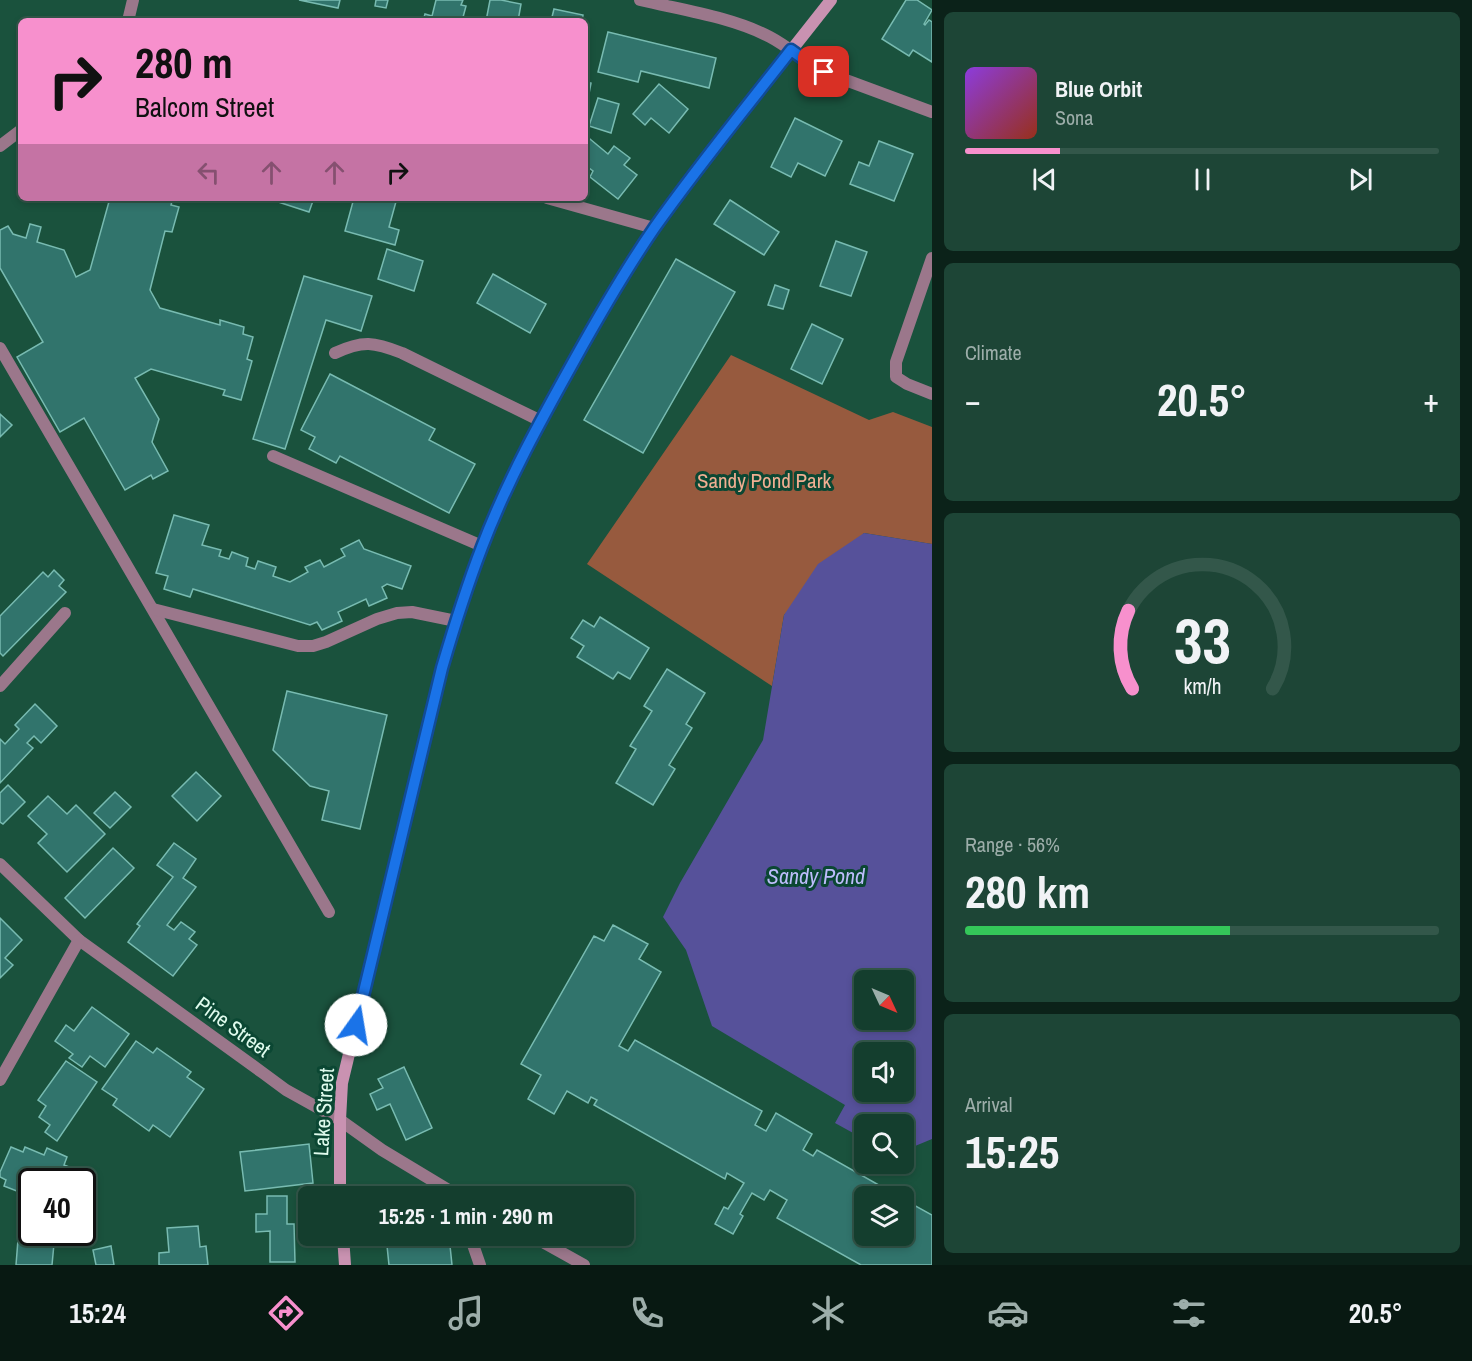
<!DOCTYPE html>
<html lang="en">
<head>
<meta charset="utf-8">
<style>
  :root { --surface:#143e2e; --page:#1d4536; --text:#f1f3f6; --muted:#9daeaa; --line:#33574a; --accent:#f790cd }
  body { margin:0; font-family:"Archivo Narrow",sans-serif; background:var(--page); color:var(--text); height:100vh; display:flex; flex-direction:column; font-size:22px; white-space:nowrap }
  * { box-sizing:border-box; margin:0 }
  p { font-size:20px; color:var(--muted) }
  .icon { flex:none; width:33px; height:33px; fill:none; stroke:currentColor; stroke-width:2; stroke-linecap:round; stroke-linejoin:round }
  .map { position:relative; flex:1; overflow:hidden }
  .drawer { display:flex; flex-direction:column; gap:12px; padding:12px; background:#0b2219; width:540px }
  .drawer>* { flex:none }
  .guide { position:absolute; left:18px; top:18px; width:570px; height:183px; border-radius:9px; box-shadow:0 3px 9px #0003,0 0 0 2px var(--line); background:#f790cd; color:#111; overflow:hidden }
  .needle { width:39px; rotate:134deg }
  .buttons { position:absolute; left:854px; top:970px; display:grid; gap:12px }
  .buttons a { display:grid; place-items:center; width:60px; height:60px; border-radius:9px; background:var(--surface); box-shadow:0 3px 9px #0003,0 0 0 2px var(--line); font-size:30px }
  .speed { position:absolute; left:18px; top:1168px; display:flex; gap:12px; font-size:30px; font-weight:700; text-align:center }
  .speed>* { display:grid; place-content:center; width:78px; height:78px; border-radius:50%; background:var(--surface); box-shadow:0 3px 9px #0003,0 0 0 2px var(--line); line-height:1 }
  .speed .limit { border:3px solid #111; border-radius:9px; background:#fff; color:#111 }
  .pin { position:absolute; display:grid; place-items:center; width:51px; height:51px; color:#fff; margin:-26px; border-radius:12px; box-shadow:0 3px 9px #0006 }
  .me { position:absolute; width:66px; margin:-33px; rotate:13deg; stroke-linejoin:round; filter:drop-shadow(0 0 4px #0008) }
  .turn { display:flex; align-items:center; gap:21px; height:126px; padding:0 18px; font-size:27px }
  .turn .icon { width:78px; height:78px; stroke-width:2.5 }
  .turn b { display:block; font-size:42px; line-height:51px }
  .lanes { display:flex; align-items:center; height:57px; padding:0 18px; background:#0003; justify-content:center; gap:30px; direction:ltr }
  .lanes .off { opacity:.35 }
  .big { font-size:45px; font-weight:700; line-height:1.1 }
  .drawer .widget { flex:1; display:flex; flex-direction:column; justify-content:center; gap:9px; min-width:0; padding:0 21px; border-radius:9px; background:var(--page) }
  .drawer .dial { align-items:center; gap:0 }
  .dial svg { height:156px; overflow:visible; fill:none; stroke:var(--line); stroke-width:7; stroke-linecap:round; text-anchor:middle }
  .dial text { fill:var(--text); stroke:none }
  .song { display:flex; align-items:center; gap:18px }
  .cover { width:72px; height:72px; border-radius:9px; background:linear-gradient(135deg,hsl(270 70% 55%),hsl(10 70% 35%)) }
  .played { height:6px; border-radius:3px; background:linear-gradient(90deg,var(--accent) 20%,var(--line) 20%) }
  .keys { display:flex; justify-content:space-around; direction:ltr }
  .heat { display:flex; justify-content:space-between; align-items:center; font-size:33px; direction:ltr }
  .charge { height:9px; border-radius:4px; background:linear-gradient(90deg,#34c759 56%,var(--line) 0) }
  .trip { position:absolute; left:298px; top:1186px; width:336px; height:60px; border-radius:9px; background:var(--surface); box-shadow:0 3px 9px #0003,0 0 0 2px var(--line); font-weight:700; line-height:60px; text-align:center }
  .tabs { display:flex; height:96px; justify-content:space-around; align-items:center; background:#081912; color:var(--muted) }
  .tabs .icon { width:42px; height:42px }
  .tabs .selected { color:var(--accent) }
  .tabs b { font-size:27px; color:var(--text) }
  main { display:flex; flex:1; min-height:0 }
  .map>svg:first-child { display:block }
  .green { fill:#975a3e }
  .water { fill:#56519a; fill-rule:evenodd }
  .building { fill:#31746c; stroke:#78bbb1; stroke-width:1.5 }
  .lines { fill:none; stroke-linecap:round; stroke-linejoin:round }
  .lane { stroke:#9b778b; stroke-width:12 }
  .street { stroke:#9b778b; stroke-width:12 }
  .secondary { stroke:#c992b1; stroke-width:12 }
  .route-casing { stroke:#114b97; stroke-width:15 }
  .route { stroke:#1a73e8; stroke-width:10 }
  .labels { text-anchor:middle; stroke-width:6; stroke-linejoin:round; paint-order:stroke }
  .park-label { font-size:21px; fill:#f1af92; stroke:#0b4733 }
  .street-label { font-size:21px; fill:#dffbed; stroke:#0b4733 }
  .water-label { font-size:22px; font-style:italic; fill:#bdbcfb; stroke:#0b4733 }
</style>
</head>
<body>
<main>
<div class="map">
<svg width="932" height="1265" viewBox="0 0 932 1265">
  <rect width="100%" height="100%" fill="#1a523d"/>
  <polygon class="green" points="731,355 869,420 893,412 932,427 932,544 864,533 784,615 772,686 587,564"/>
  <path class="water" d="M 864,533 L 932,544 L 932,1139 L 903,1151 L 903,1125 L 864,1125 L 864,1139 L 835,1123 L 845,1105 L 712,1026 L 686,950 L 663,917 L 680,883 L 763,740 L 784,615 L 818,564 ZM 864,981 L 903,981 L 903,1020 L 864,1020 ZM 864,1053 L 903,1053 L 903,1092 L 864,1092 Z"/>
  <g class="building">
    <polygon points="299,0 340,0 338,8"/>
    <polygon points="376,0 388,0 386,8 375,6"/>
    <polygon points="436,0 463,0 461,5 466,6 462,21 423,21 425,14 432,16"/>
    <polygon points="490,0 501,0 521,4 518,21 486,21"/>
    <polygon points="906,0 917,0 932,10 924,24 925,25 929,20 932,22 932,62 913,50 909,56 882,39"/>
    <polygon points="554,9 583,15 582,21 551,21"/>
    <polygon points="608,32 716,58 709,88 641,71 638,82 598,72"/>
    <polygon points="585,82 591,83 585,115"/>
    <polygon points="659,84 688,109 669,133 651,118 645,125 633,114"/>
    <polygon points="598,98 619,104 611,133 589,126"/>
    <polygon points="795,118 842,141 825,176 798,163 791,177 771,167"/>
    <polygon points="590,139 608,154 614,146 630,158 624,165 637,175 618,199 590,177 593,171 585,165 585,145"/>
    <polygon points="879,141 913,154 894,201 850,184 859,162 869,166"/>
    <polygon points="110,198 173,198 171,205 179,207 172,232 165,231 150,290 160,308 220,325 220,320 244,327 243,334 253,337 247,359 252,361 241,400 223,395 225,390 151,369 135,378 159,419 152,442 168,471 153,479 151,475 125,490 84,418 60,432 17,357 43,342 0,268 0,230 8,226 13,234 26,238 30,224 41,227 37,242 64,250 76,277 90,270"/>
    <polygon points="266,198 314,198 309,212"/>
    <polygon points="354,198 397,198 389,227 399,230 395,245 345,231"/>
    <polygon points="730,200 779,232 764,255 714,224"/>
    <polygon points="836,241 867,252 851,296 820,286"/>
    <polygon points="387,249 423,261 414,291 378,279"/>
    <polygon points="676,259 735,292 643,453 584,420"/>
    <polygon points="493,274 546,304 530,333 477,303"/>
    <polygon points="304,276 372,296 361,331 326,320 285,449 253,439"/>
    <polygon points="775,285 789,290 783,309 768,305"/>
    <polygon points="812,324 843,339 822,384 791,369"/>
    <polygon points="330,374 435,429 429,440 475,464 449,513 340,456 336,463 309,449 315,437 301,430"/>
    <polygon points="0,414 12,425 0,437"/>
    <polygon points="174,515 209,525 202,545 221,550 219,556 229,559 232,552 248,558 246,566 255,569 258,561 276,567 273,576 290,582 308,572 305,567 320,560 324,567 345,556 341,549 359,540 364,549 411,566 402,589 387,584 382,587 387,598 369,606 366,599 338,612 342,621 322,630 317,622 310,625 193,589 190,597 164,589 168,576 156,573"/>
    <polygon points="54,570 64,580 59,586 66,592 3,656 0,653 0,616 43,572 48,577"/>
    <polygon points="600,617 649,648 630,679 618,672 613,679 577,657 584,646 571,638 583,620 594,627"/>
    <polygon points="667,669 705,693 686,724 692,728 669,765 675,769 653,805 616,783 636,749 630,746 652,711 644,706"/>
    <polygon points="287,691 387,715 360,829 322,820 329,791 310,786 273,750"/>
    <polygon points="35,704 57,726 41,743 34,736 27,743 33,748 0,783 0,739 5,744 19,729 15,725"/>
    <polygon points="196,772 221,796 197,821 172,796"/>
    <polygon points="8,785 25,802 3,824 0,822 0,793"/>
    <polygon points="115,792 131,807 110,828 94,813"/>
    <polygon points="48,796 67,814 76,805 105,834 67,872 38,843 47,834 28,816"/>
    <polygon points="174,843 196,859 183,878 196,887 167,925 174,930 181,922 195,932 189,939 197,945 173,976 128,942 140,926 137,924 173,877 157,865"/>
    <polygon points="113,848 134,868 85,918 65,898"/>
    <polygon points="0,918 22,940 5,958 13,965 0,978"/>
    <polygon points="613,925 648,944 639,959 661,972 619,1046 628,1051 635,1040 762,1111 755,1125 766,1131 776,1113 812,1134 803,1150 813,1156 817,1150 900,1197 864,1197 864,1236 903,1236 903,1199 932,1215 932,1265 861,1265 777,1218 787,1200 770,1190 764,1200 752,1193 740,1214 743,1216 733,1234 715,1224 724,1207 728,1209 744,1183 727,1173 725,1179 594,1105 597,1100 591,1097 588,1103 567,1091 554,1114 528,1099 541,1075 521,1064 594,936 604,941"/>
    <polygon points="92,1007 129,1034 105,1067 90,1056 82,1067 69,1058 73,1054 55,1041 66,1025 74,1031"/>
    <polygon points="136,1041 153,1053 157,1048 191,1072 187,1077 204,1089 170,1137 153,1125 149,1131 113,1105 117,1099 102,1089"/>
    <polygon points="66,1061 97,1082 57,1141 45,1132 50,1125 39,1117 46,1106 38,1100"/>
    <polygon points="404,1067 432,1128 406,1140 390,1104 377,1110 370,1094 383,1088 378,1079"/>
    <polygon points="309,1144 313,1183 245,1191 240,1152"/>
    <polygon points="11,1147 23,1152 25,1147 44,1155 47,1148 67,1157 64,1165 74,1169 69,1182 32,1182 32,1197 4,1186 6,1180 0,1177 0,1172"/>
    <polygon points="267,1196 287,1196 287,1224 294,1224 295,1262 270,1262 270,1231 256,1232 256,1214 267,1214"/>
    <polygon points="20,1214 32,1215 32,1233 55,1233 52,1265 16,1265"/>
    <polygon points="198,1226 200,1247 206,1246 208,1265 159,1265 159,1253 169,1252 167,1228"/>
    <polygon points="386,1236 449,1236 452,1265 389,1265"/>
    <polygon points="111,1246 114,1265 96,1265 93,1250"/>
  </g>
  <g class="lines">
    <g class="lane">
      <polyline points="128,21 133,0"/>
      <polyline points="0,146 21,130"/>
      <polyline points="0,348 329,912"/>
      <path d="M 335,353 C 363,340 374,342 402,353 L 541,421"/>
      <polyline points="273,456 482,546"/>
      <polyline points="153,609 298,646 313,646 326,642 377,619 397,613 412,612 456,621"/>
      <polyline points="0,686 65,613"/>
      <polyline points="470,1236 480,1265"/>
    </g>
    <g class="street">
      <path d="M 640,0 C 682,10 732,17 770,37 C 789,47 805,62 824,72 L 932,112"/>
      <polyline points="547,198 654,228"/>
      <polyline points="932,258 896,362 896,377 907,384 932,394"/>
      <polyline points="0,864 79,940 263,1073 286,1090 340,1120 382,1150 460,1197"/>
      <polyline points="0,1080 79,940"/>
      <polyline points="532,1236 584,1265"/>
    </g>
    <g class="secondary">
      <polyline points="340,1197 340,1120 342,1083 442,668 456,621 482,546 504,495 525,451 587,338 619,283 654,228 689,180 831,0"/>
      <polyline points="343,1236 345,1265"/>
    </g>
  </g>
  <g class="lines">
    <defs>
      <path id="route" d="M 356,1025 L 442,668 C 454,627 467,586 482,547 C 507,481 541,420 575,359 C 600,314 626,269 655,227 C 698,166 745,109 791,50 L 812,65 L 824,72"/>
    </defs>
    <use href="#route" class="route-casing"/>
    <use href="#route" class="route"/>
  </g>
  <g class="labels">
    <g class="park-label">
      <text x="764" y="488">Sandy Pond Park</text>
    </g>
    <g class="street-label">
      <text transform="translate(233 1027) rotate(36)" y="7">Pine Street</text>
      <text transform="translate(324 1112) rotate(-86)" y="7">Lake Street</text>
    </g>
    <g class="water-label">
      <text x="816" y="884">Sandy Pond</text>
    </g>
  </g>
</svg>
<div class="buttons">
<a><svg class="needle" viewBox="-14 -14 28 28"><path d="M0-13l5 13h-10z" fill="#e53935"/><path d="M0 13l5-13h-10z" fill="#9daeaa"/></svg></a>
<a><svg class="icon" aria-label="sound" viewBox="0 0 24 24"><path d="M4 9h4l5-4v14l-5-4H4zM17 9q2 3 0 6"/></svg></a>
<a><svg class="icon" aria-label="search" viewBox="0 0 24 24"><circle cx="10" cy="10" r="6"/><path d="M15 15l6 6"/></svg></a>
<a><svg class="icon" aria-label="layers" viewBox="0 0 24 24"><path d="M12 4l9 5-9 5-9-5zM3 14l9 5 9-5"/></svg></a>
</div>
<div class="speed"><div class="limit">40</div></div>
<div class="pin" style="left:824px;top:72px;background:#d93025"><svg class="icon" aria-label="arrive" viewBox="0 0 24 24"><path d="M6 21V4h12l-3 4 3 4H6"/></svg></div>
<svg class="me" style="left:356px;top:1025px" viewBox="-20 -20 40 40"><circle r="19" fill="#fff"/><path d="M0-13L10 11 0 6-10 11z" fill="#1a73e8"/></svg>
<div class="trip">15:25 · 1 min · 290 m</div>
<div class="guide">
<div class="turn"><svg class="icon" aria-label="right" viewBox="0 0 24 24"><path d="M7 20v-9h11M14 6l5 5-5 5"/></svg><div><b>280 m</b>Balcom Street</div></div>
<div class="lanes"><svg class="icon off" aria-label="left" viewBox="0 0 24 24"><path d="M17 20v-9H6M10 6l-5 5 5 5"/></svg><svg class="icon off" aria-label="ahead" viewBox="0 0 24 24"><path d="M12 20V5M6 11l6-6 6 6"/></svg><svg class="icon off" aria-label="ahead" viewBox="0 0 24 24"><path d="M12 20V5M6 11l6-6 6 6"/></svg><svg class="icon" aria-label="right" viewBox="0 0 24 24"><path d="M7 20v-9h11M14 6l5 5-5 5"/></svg></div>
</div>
</div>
<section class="drawer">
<div class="widget">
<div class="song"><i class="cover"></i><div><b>Blue Orbit</b><p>Sona</p></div></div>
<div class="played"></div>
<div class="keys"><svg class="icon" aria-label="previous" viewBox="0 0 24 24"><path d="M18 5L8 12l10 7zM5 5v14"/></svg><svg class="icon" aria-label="pause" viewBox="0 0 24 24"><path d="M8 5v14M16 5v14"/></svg><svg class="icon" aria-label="next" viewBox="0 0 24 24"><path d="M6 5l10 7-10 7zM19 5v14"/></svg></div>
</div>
<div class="widget"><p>Climate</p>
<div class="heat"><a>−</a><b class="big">20.5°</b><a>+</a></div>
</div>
<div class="widget dial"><svg viewBox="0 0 100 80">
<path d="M14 69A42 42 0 1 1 86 69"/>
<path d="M14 69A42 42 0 0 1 12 29" stroke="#f790cd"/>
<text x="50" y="56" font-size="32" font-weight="700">33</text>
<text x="50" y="72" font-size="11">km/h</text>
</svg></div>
<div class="widget"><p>Range · 56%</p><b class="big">280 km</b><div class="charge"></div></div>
<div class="widget"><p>Arrival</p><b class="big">15:25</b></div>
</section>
</main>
<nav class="tabs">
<b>15:24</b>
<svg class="icon selected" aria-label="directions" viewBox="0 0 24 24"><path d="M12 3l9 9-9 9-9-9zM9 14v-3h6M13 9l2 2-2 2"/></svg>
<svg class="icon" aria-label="music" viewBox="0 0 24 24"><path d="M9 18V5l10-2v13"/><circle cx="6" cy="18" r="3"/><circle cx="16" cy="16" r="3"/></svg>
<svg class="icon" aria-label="phone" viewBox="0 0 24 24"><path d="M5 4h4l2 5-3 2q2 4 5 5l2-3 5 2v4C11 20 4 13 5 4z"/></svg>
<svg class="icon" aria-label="climate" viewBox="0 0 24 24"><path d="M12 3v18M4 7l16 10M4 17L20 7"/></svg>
<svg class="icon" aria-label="car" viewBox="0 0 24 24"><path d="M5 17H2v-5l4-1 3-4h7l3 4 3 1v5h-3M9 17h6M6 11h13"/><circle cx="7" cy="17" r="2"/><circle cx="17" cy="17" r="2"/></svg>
<svg class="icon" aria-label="filters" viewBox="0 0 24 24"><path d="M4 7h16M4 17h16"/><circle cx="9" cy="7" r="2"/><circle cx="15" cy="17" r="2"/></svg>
<b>20.5°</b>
</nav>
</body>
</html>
